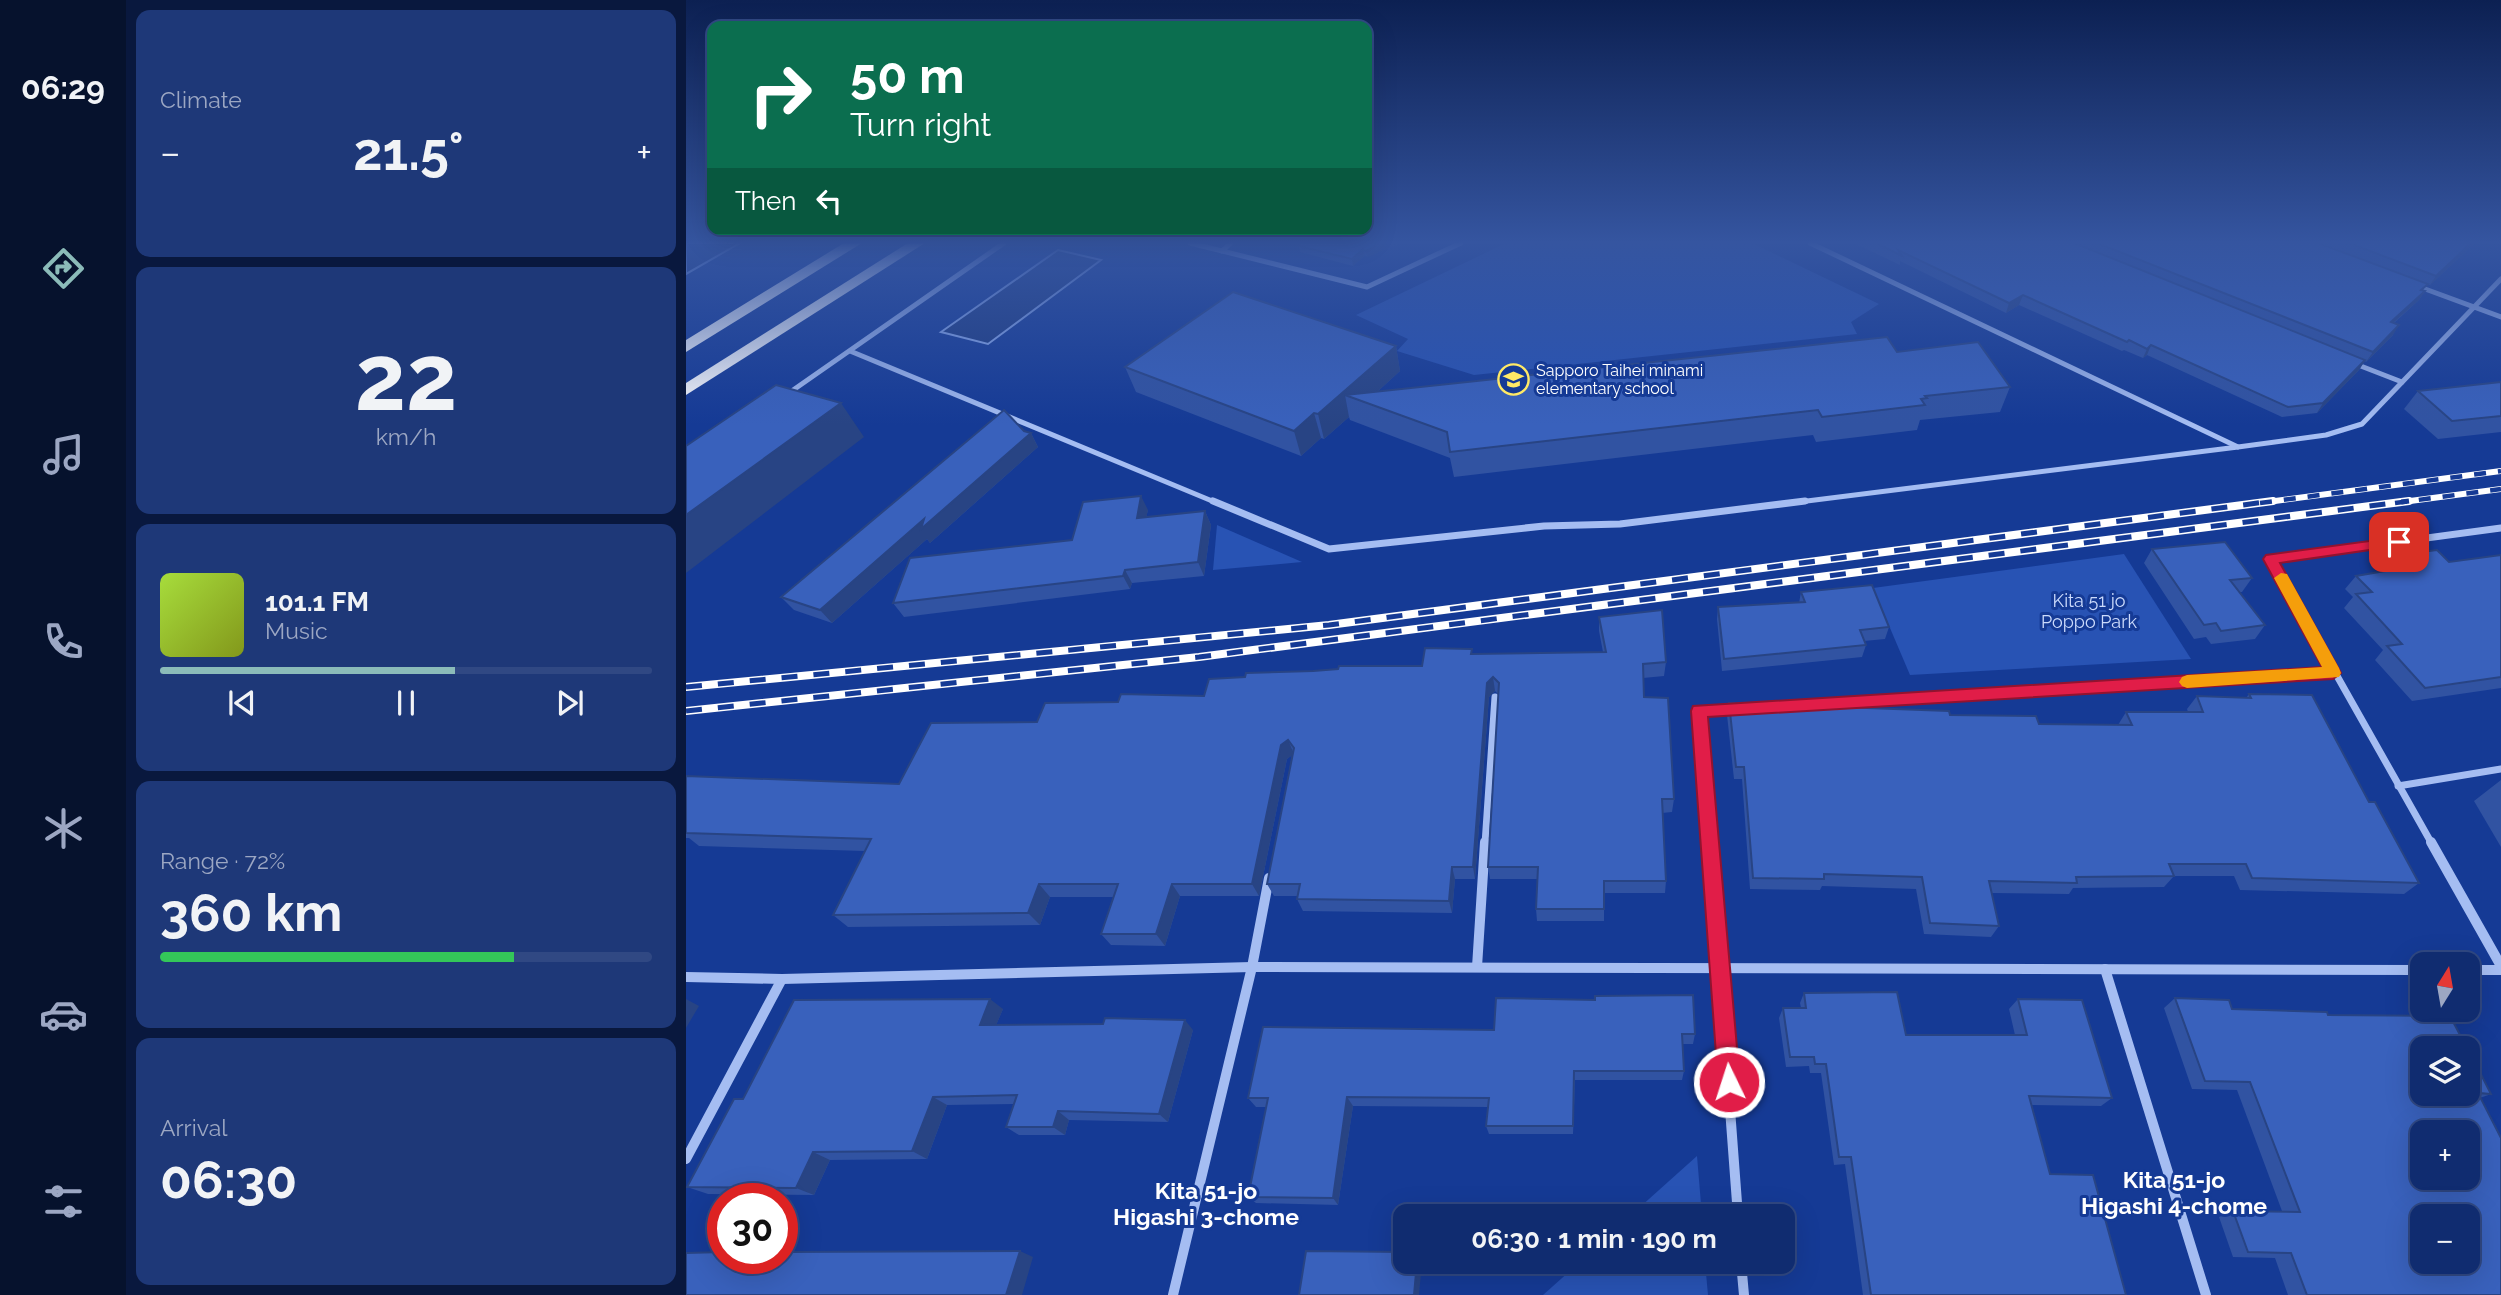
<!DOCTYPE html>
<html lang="en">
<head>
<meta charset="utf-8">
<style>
  :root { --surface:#102c70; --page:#1e3878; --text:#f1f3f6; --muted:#9ca7c3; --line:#304883; --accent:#8bbbb9 }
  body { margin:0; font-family:Raleway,sans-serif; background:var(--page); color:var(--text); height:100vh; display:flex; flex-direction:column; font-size:26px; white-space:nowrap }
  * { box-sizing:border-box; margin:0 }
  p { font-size:23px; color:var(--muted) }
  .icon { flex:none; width:38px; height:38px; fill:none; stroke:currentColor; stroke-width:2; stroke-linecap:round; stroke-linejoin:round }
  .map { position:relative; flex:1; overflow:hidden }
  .side { display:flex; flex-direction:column; gap:10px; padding:10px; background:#09183e; width:560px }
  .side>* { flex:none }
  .hud { position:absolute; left:21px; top:21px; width:665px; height:214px; border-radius:14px; box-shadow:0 7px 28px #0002,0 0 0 2px var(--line); background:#0b6e4f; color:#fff; overflow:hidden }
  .needle { width:46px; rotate:11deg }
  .buttons { position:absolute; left:1724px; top:952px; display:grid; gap:14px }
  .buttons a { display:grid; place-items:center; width:70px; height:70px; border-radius:14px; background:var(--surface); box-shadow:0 7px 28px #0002,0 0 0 2px var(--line); font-size:35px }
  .speed { position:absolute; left:21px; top:1183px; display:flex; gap:14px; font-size:35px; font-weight:700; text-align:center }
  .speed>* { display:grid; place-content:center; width:91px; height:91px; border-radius:50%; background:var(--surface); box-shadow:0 7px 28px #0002,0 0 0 2px var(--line); line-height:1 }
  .speed .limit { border:10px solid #d22; background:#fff; color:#111 }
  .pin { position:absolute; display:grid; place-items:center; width:60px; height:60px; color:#fff; margin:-30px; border-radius:14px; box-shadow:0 4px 10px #0006 }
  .me { position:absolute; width:77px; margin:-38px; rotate:356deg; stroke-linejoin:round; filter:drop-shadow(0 0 5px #0008) }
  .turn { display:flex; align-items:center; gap:24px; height:147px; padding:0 28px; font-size:32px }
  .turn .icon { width:91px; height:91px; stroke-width:2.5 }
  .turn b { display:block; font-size:49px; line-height:60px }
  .then { display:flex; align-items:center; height:66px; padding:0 28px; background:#0003; gap:14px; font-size:26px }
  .big { font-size:52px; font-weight:700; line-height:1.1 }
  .side .card { flex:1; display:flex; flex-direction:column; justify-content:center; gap:10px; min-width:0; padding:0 24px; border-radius:14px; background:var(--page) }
  .side .dial { align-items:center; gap:0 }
  .dial b { font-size:91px; line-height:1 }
  .song { display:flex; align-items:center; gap:21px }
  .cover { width:84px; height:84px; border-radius:10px; background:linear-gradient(135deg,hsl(80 70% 55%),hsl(70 70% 35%)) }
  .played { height:7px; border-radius:4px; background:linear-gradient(90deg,var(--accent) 60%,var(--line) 60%) }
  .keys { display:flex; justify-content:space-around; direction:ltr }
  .heat { display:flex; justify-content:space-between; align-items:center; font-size:38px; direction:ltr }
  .charge { height:10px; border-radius:5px; background:linear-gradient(90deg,#34c759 72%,var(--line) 0) }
  .trip { position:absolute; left:707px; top:1204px; width:402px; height:70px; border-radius:14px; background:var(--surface); box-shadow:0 7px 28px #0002,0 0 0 2px var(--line); font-weight:700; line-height:70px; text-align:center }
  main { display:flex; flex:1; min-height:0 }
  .dock { display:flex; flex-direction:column; width:126px; justify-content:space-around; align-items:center; background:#06122d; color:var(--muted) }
  .dock .icon { width:49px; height:49px }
  .dock .on { color:var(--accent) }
  .dock b { font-size:32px; color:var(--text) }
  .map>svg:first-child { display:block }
  .green { fill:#2853b4 }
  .water { fill:#1d3a7e; stroke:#97b5f4; stroke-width:2 }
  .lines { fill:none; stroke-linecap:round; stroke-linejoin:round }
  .street-far2 { stroke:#a5bdf2; stroke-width:5 }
  .street-far1 { stroke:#a5bdf2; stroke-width:7 }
  .street { stroke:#a5bdf2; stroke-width:10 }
  .highway { fill:#fff; fill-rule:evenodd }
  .rail-far1-casing { stroke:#fff; stroke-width:6 }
  .rail-casing { stroke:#fff; stroke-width:8 }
  .rail-far1 { stroke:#153a95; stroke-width:4.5; stroke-dasharray:12; stroke-linecap:butt }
  .rail { stroke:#153a95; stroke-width:5; stroke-dasharray:16; stroke-linecap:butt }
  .wall { fill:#3153a2 }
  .shaded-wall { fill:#284484 }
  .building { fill:#3961bc; stroke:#284484; stroke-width:2; fill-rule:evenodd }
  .route { fill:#e11d48; stroke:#92132f; stroke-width:2 }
  .slow { fill:#f59e0b }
  .labels { text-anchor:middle; stroke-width:6; stroke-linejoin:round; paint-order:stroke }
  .far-poi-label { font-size:16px; fill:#fff; stroke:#153a95; text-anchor:start }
  .park-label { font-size:18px; fill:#ccdbfc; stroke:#153a95 }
  .near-neighbourhood-label { font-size:23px; font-weight:bold; fill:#fff; stroke:#153a95 }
</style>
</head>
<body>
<main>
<nav class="dock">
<b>06:29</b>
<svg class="icon on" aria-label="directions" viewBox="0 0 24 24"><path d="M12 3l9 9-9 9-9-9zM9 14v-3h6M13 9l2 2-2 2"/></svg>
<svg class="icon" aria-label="music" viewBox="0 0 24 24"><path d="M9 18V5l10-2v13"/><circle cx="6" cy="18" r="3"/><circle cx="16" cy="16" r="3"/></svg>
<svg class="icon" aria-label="phone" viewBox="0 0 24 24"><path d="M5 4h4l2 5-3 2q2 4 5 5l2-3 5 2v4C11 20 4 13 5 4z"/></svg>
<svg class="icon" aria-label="climate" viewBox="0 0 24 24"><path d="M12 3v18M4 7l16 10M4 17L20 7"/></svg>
<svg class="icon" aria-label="car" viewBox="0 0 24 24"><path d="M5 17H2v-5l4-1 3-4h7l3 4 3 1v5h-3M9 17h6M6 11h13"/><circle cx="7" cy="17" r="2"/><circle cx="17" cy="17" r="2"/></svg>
<svg class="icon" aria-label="filters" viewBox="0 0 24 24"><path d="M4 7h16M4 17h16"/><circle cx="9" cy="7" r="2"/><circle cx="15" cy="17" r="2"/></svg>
</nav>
<section class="side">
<div class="card"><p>Climate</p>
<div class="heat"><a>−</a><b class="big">21.5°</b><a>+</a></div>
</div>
<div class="card dial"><b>22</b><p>km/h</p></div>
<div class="card">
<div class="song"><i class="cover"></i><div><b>101.1 FM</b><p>Music</p></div></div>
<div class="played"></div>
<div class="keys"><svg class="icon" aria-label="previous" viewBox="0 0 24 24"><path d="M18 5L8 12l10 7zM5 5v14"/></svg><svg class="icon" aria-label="pause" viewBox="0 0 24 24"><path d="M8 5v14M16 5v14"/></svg><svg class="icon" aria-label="next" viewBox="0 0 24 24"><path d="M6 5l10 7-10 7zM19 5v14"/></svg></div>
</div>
<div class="card"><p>Range · 72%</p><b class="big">360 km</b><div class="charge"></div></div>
<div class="card"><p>Arrival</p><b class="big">06:30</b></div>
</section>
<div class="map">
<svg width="1815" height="1295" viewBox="0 0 1815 1295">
  <rect width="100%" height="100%" fill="#153a95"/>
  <g class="green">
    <polygon points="820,243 1066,243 1193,304 1165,322 1171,334 788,375 711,351 722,339 670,315"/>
    <polygon points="531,525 616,562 527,570"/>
    <polygon points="1438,554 1505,659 1224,675 1187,588"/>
    <polygon points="1011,1156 1016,1216 944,1216"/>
    <polygon points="894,1262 1019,1262 1022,1295 857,1295"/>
  </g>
  <g class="water">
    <polygon points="0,243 54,243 0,274"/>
    <polygon points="372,250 415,260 302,344 255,332"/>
  </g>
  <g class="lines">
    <g class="street-far2">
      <polyline points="504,243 681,287 775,243"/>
      <polyline points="1124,243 1552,447 1640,435 1676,424 1815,279"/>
      <polyline points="536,251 545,243"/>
      <polyline points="1731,286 1815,317"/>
      <polyline points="164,351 531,503"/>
      <polyline points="1667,363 1716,382"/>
      <polyline points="100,395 318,243"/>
      <polyline points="1105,503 1552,447"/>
    </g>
    <g class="street-far1">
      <polyline points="527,501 643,549 858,526 934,524 1119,501"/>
      <polyline points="1105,706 1647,673"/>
      <polyline points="1712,786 1815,769"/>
      <polyline points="799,844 809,697"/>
      <polyline points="1024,844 1013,711 1052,709"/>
      <polyline points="1746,844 1585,559 1815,528"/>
    </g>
    <g class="street">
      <polyline points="1024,842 1052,1216"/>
      <polyline points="1745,842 1815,966"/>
      <polyline points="791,967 799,842"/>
      <polyline points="1419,969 1520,1295"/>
      <polyline points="1782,970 1815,970"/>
      <polyline points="0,977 96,979 566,967 1736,970"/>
      <polyline points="0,1159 96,979"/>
      <polyline points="1055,1262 1058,1295"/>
      <polyline points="487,1295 566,967 583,878"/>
    </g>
    <g class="highway">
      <polygon points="158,243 176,243 0,352 0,340"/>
      <polygon points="222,243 239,243 0,395 0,383"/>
    </g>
    <defs>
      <g id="rail-far1">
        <polyline points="1574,503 1815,471"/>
        <polyline points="1709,503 1815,489"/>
      </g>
      <g id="rail">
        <polyline points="0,687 643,625 1587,501"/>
        <polyline points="0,711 513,657 1723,501"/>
      </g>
    </defs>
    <use href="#rail-far1" class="rail-far1-casing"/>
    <use href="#rail" class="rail-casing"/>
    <use href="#rail-far1" class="rail-far1"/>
    <use href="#rail" class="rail"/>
  </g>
  <g class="wall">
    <polygon points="615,243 714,243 681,257 679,255 667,266 614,252 613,246"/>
    <polygon points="1168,243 1789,243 1744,285 1741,284 1737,290 1739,291 1733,300 1708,323 1707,335 1680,362 1679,361 1673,370 1631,413 1596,417 1461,355 1457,358 1438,350 1436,351 1333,305 1320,313 1214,261 1214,265"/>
    <polygon points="710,346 714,371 691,392 1211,352 1324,387 1314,412 1234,420 1231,430 1130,442 1127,435 768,477 764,458 664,420 663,417 638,439 635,438 615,456 450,392 439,367"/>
    <polygon points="1815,382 1815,432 1752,439 1718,409 1732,391"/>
    <polygon points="338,431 345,433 352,447 244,543 241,539 146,623 108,610 95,597"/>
    <polygon points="462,510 460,517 519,511 525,525 518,576 446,583 444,589 218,617 207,603 386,540"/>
    <polygon points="1466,549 1566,578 1556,592 1553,592 1579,625 1569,639 1525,644 1520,637 1508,639 1458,563"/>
    <polygon points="1711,555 1763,562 1815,555 1815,688 1726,701 1689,660 1697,650 1658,608 1667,597 1659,589 1670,576 1701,571 1699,569"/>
    <polygon points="1115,592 1203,627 1199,639 1178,641 1180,645 1176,657 1036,671 1031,619 1032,607 1113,603"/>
    <polygon points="913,617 980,662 978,676 957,678 958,697 988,799 986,812 976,813 980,881 979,893 918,893 918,921 851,921 850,909 852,879 804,879 802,867 813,695 809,691 803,697 789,879 769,879 766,913 617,911 611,899 612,896 588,896 581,884 606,755 601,759 573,896 494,896 479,946 425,945 415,934 428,897 364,897 354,925 162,927 147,915 179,851 13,846 3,838 0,838 0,776 213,784 351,722 432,702 518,696 559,677 627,671 736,666 786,649 786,654 917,652 913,631"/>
    <polygon points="1563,694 1683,802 1733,883 1718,894 1554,890 1548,876 1488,876 1478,887 1387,888 1383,894 1306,893 1313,926 1305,937 1238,934 1230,889 1136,886 1134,890 1064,889 1056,779 1048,779 1041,715 1043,703 1264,715 1353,724 1432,725 1440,712 1502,712 1501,709 1511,696 1560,698"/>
    <polygon points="1815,780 1815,847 1788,801"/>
    <polygon points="1118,993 1220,1035 1329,1035 1323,1009 1332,999 1426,1098 1415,1106 1346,1105 1364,1174 1440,1295 1177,1295 1159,1164 1148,1165 1135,1073 1124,1073 1123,1066 1100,1067 1093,1018 1097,1008 1115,1008 1114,1003"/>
    <polygon points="1489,998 1546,1009 1642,1015 1805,1094 1794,1098 1815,1295 1602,1295 1589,1258 1547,1257 1533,1217 1547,1211 1596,1211 1551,1090 1506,1089 1478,1008"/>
    <polygon points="317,1009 310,1025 507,1030 482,1122 383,1120 379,1135 333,1135 320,1127 328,1104 261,1105 241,1159 144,1160 128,1195 22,1194 1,1187 57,1099"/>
    <polygon points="577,1027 1009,1034 1007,1044 996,1044 998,1071 996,1080 889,1080 887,1134 803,1134 800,1126 802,1107 667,1106 652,1205 570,1203 562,1197 580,1107 570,1107 562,1098"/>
  </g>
  <g class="shaded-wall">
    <polygon points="697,243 714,243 681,257 680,251"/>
    <polygon points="1785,243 1789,243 1744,285 1750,276"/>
    <polygon points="677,249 679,255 667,266 666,259"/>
    <polygon points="1739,291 1733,300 1698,331 1705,322"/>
    <polygon points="1337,295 1333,305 1320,313 1323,303"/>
    <polygon points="1713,325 1707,335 1680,362 1687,352"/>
    <polygon points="1465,345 1461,355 1457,358 1461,349"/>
    <polygon points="710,346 714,371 679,403 659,395 663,417 638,439 632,414"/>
    <polygon points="1679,360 1673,370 1631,413 1637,403"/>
    <polygon points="155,403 178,437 0,573 0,515"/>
    <polygon points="628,413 635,438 615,456 608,431"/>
    <polygon points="345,433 352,447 244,543 241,539 146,623 134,610 238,519"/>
    <polygon points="455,496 462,510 457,532 451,518"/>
    <polygon points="519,511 525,525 518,576 512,562"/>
    <polygon points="439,570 446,583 444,589 437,576"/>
    <polygon points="807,677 809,691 803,697 789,879 787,867 801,683"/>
    <polygon points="602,740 608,754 601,759 573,896 566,884 595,745"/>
    <polygon points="766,867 769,879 766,913 763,901"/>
    <polygon points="353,884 364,897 354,925 342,913"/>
    <polygon points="486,884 494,896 479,946 470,934"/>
    <polygon points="0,999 13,1006 0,1028"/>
    <polygon points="304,999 317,1009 306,1035 294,1025"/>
    <polygon points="499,1020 507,1030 482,1122 473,1114"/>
    <polygon points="247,1097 261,1105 241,1159 226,1151"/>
    <polygon points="661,1097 667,1106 652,1205 647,1198"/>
    <polygon points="372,1111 383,1120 379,1135 367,1127"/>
    <polygon points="127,1152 144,1160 128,1195 110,1188"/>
    <polygon points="334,1251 347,1257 336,1295 320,1295"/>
    <polygon points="731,1262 736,1262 733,1295 728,1295"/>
  </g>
  <g class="building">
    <polygon points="615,243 697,243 680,251 677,249 666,259 613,246"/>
    <polygon points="1190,243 1388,243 1679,360 1637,403 1602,407 1465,345 1461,349 1443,340 1441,342 1337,295 1323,303 1212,250 1216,256"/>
    <polygon points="1411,243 1632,243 1742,284 1735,290 1739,291 1705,322 1713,325 1687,352"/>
    <polygon points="1663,243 1785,243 1750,276"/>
    <polygon points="547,292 710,346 632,414 628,413 608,431 439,367"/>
    <polygon points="1201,337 1211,352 1292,342 1324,387 1239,396 1241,398 1235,399 1239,405 1136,417 1132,410 764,452 761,432 659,395"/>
    <polygon points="1815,382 1815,416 1766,421 1732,391"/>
    <polygon points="90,385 155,403 0,515 0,446"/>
    <polygon points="318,410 338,431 345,433 235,529 238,519 134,610 95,597"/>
    <polygon points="455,496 451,518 519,511 512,562 439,570 437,576 207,603 224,558 386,540 397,502"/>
    <polygon points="1539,542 1566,578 1544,580 1579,625 1535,631 1530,623 1518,625 1466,549"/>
    <polygon points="1751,550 1763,562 1815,555 1815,677 1739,688 1701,646 1716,644 1670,594 1686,592 1670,576 1722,567 1711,555"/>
    <polygon points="1186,585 1203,627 1174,630 1180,645 1038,659 1032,607 1119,602 1115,592"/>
    <polygon points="976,610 980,662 957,664 958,697 982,698 988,799 976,799 980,881 918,881 918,909 850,909 852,867 802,867 813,683 807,677 801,683 787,867 766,867 763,901 611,899 614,884 581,884 608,748 602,740 595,745 566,884 486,884 470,934 415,934 432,884 353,884 342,913 147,915 185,839 0,833 0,776 213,784 245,723 351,722 359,703 432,702 435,694 518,696 523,679 559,677 560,673 627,671 652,669 653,666 736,666 739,648 786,649 785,654 920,652 913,617"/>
    <polygon points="1563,694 1626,695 1683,802 1689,802 1733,883 1566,878 1560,864 1483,864 1488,876 1390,877 1391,883 1303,881 1313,926 1244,923 1236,877 1138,874 1138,879 1067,878 1058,767 1050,767 1043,703 1263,711 1264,715 1350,716 1353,724 1446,725 1440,712 1517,712 1511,696 1565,698"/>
    <polygon points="1211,992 1220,1035 1341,1035 1332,999 1396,1000 1426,1098 1343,1096 1364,1174 1407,1175 1440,1295 1185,1295 1165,1157 1153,1157 1140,1064 1129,1064 1128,1057 1104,1057 1097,1008 1120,1008 1118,993"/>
    <polygon points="1007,995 1009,1034 996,1034 998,1071 888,1071 887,1126 800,1126 803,1098 661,1097 647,1198 562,1197 582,1098 562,1098 577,1027 808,1030 810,998 909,1000 909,996"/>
    <path d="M 1489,998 L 1543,1000 L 1546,1009 L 1641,1012 L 1642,1015 L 1764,1016 L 1781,1048 L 1736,1048 L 1736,1094 L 1782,1094 L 1782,1049 L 1805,1094 L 1792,1093 L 1815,1138 L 1815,1295 L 1621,1295 L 1605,1253 L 1562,1252 L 1547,1211 L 1614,1212 L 1564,1082 L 1519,1081 ZM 1736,1132 L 1782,1132 L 1782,1178 L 1736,1178 ZM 1736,1216 L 1782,1216 L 1782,1262 L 1736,1262 Z"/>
    <polygon points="304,999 294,1025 417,1024 419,1018 499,1020 473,1114 372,1111 367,1127 320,1127 331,1095 247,1097 226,1151 127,1152 110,1188 1,1187 48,1099 57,1099 108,1000"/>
    <polygon points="334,1251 320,1295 0,1295 0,1253 37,1252 37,1258 96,1258 96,1252"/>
    <polygon points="620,1251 719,1252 719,1262 731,1262 728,1295 613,1295"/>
  </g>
  <linearGradient id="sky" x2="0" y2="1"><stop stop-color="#0c2052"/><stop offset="0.57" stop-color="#3555a0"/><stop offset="1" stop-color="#3555a0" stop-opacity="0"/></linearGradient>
  <rect width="1815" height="425" fill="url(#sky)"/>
  <polygon class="route" points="1713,537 1720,542 1718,545 1594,563 1655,673 1647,679 1022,717 1054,1082 1051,1090 1043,1093 1036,1090 1032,1082 1005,711 1007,706 1636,667 1577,559 1580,555"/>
  <polygon class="slow" points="1595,573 1601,574 1653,668 1655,673 1653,677 1501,688 1496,686 1493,682 1496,677 1501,675 1636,667 1588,578"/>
  <defs>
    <symbol id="school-ring" viewBox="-11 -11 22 22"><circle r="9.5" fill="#153a95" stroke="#ffe966" stroke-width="1.5"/><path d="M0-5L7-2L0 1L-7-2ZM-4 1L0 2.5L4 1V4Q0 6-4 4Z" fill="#ffe966"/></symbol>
  </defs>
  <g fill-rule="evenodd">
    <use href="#school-ring" x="810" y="362" width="35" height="35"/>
  </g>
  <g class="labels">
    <g class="far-poi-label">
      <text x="850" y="376">Sapporo Taihei minami<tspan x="850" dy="18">elementary school</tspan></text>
    </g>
    <g class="park-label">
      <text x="1403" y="607">Kita 51 jo<tspan x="1403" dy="21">Poppo Park</tspan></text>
    </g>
    <g class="near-neighbourhood-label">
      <text x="1488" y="1188">Kita 51-jo<tspan x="1488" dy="26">Higashi 4-chome</tspan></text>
      <text x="520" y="1199">Kita 51-jo<tspan x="520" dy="26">Higashi 3-chome</tspan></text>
    </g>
  </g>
</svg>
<div class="buttons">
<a><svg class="needle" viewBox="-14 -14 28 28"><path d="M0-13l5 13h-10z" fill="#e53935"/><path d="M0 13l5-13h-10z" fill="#9ca7c3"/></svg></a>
<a><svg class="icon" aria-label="layers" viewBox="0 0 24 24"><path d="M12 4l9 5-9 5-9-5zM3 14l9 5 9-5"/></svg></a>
<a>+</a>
<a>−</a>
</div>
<div class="speed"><div class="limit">30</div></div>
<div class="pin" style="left:1713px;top:542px;background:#d93025"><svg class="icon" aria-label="arrive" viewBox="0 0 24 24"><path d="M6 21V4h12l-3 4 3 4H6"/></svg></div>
<svg class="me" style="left:1043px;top:1082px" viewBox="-20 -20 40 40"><circle r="17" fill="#e11d48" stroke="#fff" stroke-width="3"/><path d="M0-11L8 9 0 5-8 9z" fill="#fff"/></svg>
<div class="trip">06:30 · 1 min · 190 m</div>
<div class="hud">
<div class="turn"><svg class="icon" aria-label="right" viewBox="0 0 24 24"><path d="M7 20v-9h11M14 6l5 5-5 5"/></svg><div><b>50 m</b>Turn right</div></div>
<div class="then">Then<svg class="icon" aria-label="left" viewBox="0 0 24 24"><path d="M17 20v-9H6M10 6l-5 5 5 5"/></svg></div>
</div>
</div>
</main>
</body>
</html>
